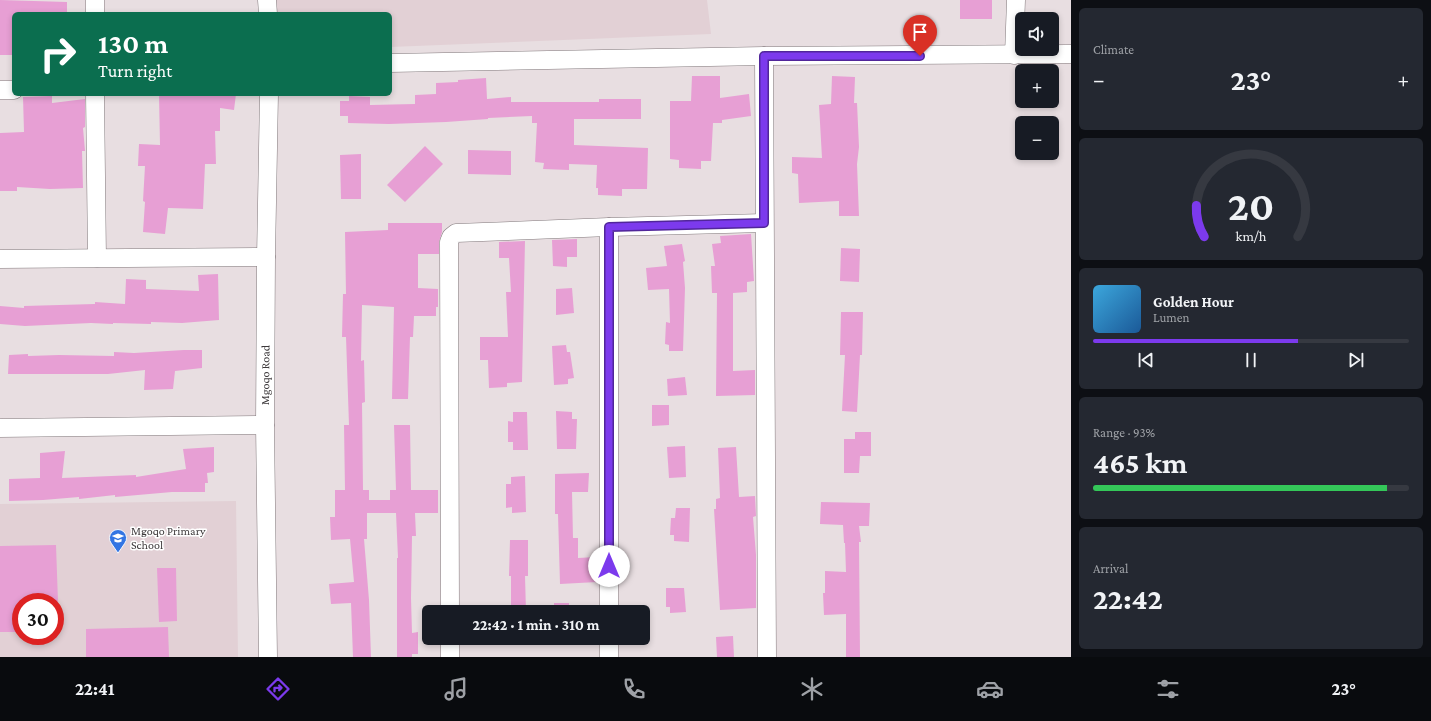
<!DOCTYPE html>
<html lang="en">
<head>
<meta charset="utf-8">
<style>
  :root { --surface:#171b24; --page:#242831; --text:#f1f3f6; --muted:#9ea1a6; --line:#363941; --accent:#7c3aed }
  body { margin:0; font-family:"Crimson Pro",serif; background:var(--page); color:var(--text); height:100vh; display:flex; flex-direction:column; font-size:15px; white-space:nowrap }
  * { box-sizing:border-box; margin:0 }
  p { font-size:13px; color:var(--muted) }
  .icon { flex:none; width:22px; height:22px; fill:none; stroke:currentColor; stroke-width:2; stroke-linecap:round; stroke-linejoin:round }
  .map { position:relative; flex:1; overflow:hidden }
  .sheet { display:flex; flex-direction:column; gap:8px; padding:8px; background:#0d0f14; width:360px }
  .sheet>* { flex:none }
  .hud { position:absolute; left:12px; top:12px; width:380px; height:84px; border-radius:6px; box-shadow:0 2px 6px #0003; background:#0b6e4f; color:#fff; overflow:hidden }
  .tools { position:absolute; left:1015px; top:12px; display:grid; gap:8px }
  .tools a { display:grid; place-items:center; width:44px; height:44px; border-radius:6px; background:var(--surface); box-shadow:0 2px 6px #0003; font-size:20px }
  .speed { position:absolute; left:12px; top:593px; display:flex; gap:8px; font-size:20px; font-weight:700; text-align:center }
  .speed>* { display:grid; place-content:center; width:52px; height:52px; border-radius:50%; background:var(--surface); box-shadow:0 2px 6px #0003; line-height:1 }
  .speed .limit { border:6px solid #d22; background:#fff; color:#111 }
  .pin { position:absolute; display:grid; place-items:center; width:34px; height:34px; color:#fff; margin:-41px -17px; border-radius:50% 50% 50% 0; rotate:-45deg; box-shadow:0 0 4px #0007 }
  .pin .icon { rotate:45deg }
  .me { position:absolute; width:44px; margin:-22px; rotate:0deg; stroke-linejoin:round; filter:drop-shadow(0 0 3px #0008) }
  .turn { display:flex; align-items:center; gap:14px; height:84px; padding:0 20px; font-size:18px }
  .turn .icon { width:52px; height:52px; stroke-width:2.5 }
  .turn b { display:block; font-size:28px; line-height:34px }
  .big { font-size:30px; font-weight:700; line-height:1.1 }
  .sheet .card { flex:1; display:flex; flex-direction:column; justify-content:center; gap:6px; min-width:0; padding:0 14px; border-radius:6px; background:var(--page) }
  .sheet .dial { align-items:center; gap:0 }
  .dial svg { height:104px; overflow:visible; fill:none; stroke:var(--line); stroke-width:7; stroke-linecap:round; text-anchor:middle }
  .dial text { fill:var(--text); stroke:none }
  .song { display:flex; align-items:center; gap:12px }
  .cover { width:48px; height:48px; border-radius:6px; background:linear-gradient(135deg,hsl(200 70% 55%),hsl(210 70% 35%)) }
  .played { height:4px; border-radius:2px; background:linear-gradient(90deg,var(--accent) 65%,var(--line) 65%) }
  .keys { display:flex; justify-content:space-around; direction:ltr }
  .heat { display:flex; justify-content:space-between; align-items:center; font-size:22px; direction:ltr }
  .charge { height:6px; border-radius:3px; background:linear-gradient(90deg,#34c759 93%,var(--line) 0) }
  .trip { position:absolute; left:422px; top:605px; width:228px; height:40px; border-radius:6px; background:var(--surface); box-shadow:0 2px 6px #0003; font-weight:700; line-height:40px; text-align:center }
  .dock { display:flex; height:64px; justify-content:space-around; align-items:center; background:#090b0e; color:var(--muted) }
  .dock .icon { width:28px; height:28px }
  .dock .active { color:var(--accent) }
  .dock b { font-size:18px; color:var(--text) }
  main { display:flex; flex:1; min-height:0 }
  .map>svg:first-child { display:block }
  .built { fill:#e2d0d5; fill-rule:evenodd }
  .building { fill:#e79fd4 }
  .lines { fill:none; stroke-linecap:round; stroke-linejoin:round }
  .street-casing { stroke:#82797c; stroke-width:19 }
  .street { stroke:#fff; stroke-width:18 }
  .route-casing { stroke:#51269a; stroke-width:10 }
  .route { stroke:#7c3aed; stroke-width:7 }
  .labels { text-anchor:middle; stroke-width:3; stroke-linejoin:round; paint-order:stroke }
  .street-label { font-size:12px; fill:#3d393b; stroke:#fff }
  .poi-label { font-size:12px; fill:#3d393b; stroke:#fff; text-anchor:start }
</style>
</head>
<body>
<main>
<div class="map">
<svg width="1071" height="657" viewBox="0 0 1071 657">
  <rect width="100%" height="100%" fill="#e8dee1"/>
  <g class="built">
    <polygon points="276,0 707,0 711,34 390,47 390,14 276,14"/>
    <path d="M 236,501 L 238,657 L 0,657 L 0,504 ZM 21,602 L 55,602 L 55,636 L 21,636 Z"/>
  </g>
  <g class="building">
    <polygon points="0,0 67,2 67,14 14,14 14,55 0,55"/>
    <rect x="960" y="0" width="32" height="19"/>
    <polygon points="692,76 720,76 720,98 749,94 751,116 722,120 722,123 713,123 711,161 701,161 701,169 679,168 679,160 670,159 670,101 691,101"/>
    <polygon points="832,76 855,77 854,103 857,103 859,147 857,164 859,216 839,216 839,201 799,203 798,174 792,173 792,157 822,158 819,105 831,104"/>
    <polygon points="486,78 487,99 511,97 511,102 599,102 599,99 641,99 641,119 574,119 574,145 648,148 647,189 622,189 622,196 598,195 598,188 596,188 597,165 569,164 569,170 543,169 544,163 535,162 537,123 532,123 532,116 488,118 488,119 446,122 389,124 348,123 348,116 340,116 340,101 349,101 349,96 370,97 370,105 415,104 415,95 436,94 436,83 458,82 458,80"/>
    <polygon points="159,94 236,94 234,110 220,108 220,131 215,131 216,164 205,164 203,209 168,208 165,234 143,232 145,202 143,201 145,166 138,166 139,144 160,145"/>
    <polygon points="52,96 52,103 85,99 85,127 83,128 85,151 82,151 83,188 50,189 17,187 17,191 0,191 0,133 24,132 23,97"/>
    <polygon points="425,146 443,164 405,202 387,185"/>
    <polygon points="468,150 511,151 511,175 468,174"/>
    <polygon points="361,154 361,199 341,199 340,155"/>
    <polygon points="388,223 442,223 442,232 439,242 439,254 418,254 418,288 438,289 438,307 436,307 436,316 414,316 413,337 410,337 408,399 392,399 394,307 362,305 361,361 364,360 365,402 362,403 363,490 369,490 369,500 390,500 390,490 396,490 394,425 410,425 411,490 438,490 438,513 415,513 416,536 412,536 411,598 412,633 418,632 418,654 412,654 412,657 397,657 397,558 398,558 396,513 367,513 367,539 364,539 369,600 371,657 353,657 351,603 331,604 329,584 354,582 350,539 331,540 330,517 335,517 335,490 345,490 344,425 349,425 346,337 342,337 343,294 346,294 345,232 388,230"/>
    <polygon points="751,234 754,281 747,282 747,292 733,293 733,371 755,370 755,395 716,396 717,293 712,293 711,266 715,266 712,244 721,243 720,236"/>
    <polygon points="577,239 577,257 567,257 567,267 553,266 552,240"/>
    <polygon points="525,241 522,382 507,383 507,387 489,388 488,360 480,360 480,337 508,337 506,292 511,292 509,258 499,258 499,242"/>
    <polygon points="682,244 685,261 683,262 685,288 683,351 669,351 669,345 665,344 666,322 670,323 669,289 648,290 646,268 667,266 664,246"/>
    <polygon points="841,248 860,249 859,282 840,281"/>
    <polygon points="218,274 219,320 182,323 151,322 151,324 113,323 113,324 91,323 25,326 0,324 0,306 24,308 24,306 95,304 95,302 125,304 126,279 146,280 146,289 199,291 198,275"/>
    <polygon points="572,288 574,313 556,315 556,289"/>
    <polygon points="841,312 863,312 862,355 860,355 857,412 842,411 845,355 840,355"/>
    <polygon points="566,345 567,352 570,352 574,378 568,379 568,384 554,385 552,346"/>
    <polygon points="184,350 202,350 202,368 175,371 173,389 144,390 145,370 108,374 8,374 9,355 28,354 28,356 59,355 114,356 114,352 134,353"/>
    <polygon points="685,377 687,395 668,396 667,379"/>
    <polygon points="652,405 669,405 669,425 652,426"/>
    <polygon points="556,411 572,412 572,419 577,419 576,449 557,449"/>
    <polygon points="513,412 527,412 528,450 513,450 513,442 508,442 508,421 513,422"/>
    <polygon points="855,432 871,432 871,456 860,456 859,473 844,473 844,439 855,439"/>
    <polygon points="685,446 686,477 669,478 667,447"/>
    <polygon points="214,447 214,472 207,473 208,483 205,483 205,492 172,492 115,497 115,495 79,499 79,497 43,500 9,501 9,479 40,478 40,453 65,451 62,478 136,475 136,477 186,469 183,449"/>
    <polygon points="736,447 739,497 755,496 756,516 753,517 756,555 756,608 720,610 714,509 716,509 716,499 720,498 718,448"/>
    <polygon points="589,473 588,492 572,492 573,538 578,538 578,558 596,557 597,582 560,584 558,514 555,514 555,474"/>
    <polygon points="525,476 526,512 512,513 512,507 506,508 506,484 511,484 511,477"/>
    <polygon points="821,502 870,503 869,526 859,526 861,542 859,542 860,657 846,657 846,614 824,615 823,593 825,593 825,571 846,572 845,543 844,543 843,525 820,524"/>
    <polygon points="676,508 690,508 689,542 674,541 674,535 670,535 671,518 675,518"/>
    <polygon points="510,540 528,540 528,576 525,576 526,612 511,612 511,576 509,576"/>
    <polygon points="56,545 58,602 21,602 21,632 0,632 0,546"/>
    <polygon points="157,568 176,568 177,621 159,622"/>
    <polygon points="666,588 684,588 686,612 670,613 670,607 666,607"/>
    <rect x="554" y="603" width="15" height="9"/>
    <polygon points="168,627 169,657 86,657 86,629"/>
    <polygon points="733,636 734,657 717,657 716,637"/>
  </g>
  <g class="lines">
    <defs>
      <g id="street">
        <polyline points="95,0 95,14"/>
        <polyline points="267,0 268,14"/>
        <polyline points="1014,55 1016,0"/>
        <polyline points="764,56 767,657"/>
        <polyline points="390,63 764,56 1071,54"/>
        <polyline points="0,90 14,90"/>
        <polyline points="95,94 97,258"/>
        <polyline points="0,259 266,257"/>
        <polyline points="0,428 265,425"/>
        <polyline points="450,612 449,242 451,237 456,233 609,227 764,223"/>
        <polyline points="609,612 609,227"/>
        <polyline points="450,638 450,657"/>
        <path id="s1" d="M 268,657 L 265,425 L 266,257 L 269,94"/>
        <polyline points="609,657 609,638"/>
      </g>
    </defs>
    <use href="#street" class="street-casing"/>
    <use href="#street" class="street"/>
  </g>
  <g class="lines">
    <defs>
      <polyline id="route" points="609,566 609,227 764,223 764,56 920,56"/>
    </defs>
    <use href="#route" class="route-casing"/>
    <use href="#route" class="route"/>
  </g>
  <defs>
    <symbol id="school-pin" viewBox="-11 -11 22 30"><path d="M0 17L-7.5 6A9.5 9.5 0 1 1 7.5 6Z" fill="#3375e3" stroke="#fff"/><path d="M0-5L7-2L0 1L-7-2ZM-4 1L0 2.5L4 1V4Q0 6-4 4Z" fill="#fff"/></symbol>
  </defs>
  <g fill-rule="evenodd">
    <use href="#school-pin" x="108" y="528" width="20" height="27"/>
  </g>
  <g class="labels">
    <g class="street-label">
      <text dy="4" stroke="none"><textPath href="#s1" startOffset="282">Mgoqo Road</textPath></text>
    </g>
    <g class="poi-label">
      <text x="131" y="535">Mgoqo Primary<tspan x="131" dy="14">School</tspan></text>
    </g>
  </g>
</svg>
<div class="tools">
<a><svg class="icon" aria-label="sound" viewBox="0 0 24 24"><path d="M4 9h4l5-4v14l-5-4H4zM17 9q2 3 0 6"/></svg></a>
<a>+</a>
<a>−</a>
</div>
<div class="speed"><div class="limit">30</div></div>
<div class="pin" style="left:920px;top:56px;background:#d93025"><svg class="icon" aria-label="arrive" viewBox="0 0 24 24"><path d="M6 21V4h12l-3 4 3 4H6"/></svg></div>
<svg class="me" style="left:609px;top:566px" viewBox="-20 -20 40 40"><circle r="19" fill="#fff"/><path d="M0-13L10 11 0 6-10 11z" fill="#7c3aed"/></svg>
<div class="trip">22:42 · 1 min · 310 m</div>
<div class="hud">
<div class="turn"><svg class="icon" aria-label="right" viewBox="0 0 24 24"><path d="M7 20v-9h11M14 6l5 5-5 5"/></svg><div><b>130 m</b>Turn right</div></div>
</div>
</div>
<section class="sheet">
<div class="card"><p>Climate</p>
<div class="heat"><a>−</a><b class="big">23°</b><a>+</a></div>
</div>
<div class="card dial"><svg viewBox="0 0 100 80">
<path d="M14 69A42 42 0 1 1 86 69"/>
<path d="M14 69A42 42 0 0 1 8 45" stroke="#7c3aed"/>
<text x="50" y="56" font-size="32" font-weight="700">20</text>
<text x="50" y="72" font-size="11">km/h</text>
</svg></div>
<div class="card">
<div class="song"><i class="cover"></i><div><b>Golden Hour</b><p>Lumen</p></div></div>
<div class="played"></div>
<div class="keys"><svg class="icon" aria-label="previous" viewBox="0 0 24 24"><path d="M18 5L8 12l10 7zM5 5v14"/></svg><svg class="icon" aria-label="pause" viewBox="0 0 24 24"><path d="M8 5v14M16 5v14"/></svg><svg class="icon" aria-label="next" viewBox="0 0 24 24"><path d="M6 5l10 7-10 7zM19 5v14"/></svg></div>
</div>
<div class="card"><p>Range · 93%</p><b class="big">465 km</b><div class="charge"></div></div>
<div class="card"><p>Arrival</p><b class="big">22:42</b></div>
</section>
</main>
<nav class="dock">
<b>22:41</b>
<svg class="icon active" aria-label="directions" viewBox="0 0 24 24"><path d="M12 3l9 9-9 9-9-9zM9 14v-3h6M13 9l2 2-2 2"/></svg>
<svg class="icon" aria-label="music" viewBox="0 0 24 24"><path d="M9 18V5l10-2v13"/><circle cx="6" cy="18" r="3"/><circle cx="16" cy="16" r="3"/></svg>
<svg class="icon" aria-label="phone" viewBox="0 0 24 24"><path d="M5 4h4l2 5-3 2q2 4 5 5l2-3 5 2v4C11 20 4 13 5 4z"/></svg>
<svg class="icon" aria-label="climate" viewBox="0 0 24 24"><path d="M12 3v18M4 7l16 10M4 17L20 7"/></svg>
<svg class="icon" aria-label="car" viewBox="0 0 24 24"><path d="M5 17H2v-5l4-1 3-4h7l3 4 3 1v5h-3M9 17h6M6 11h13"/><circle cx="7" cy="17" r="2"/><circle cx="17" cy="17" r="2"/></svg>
<svg class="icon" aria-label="filters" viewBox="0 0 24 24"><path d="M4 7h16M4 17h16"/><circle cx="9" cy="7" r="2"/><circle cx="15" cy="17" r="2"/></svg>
<b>23°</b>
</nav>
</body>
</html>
